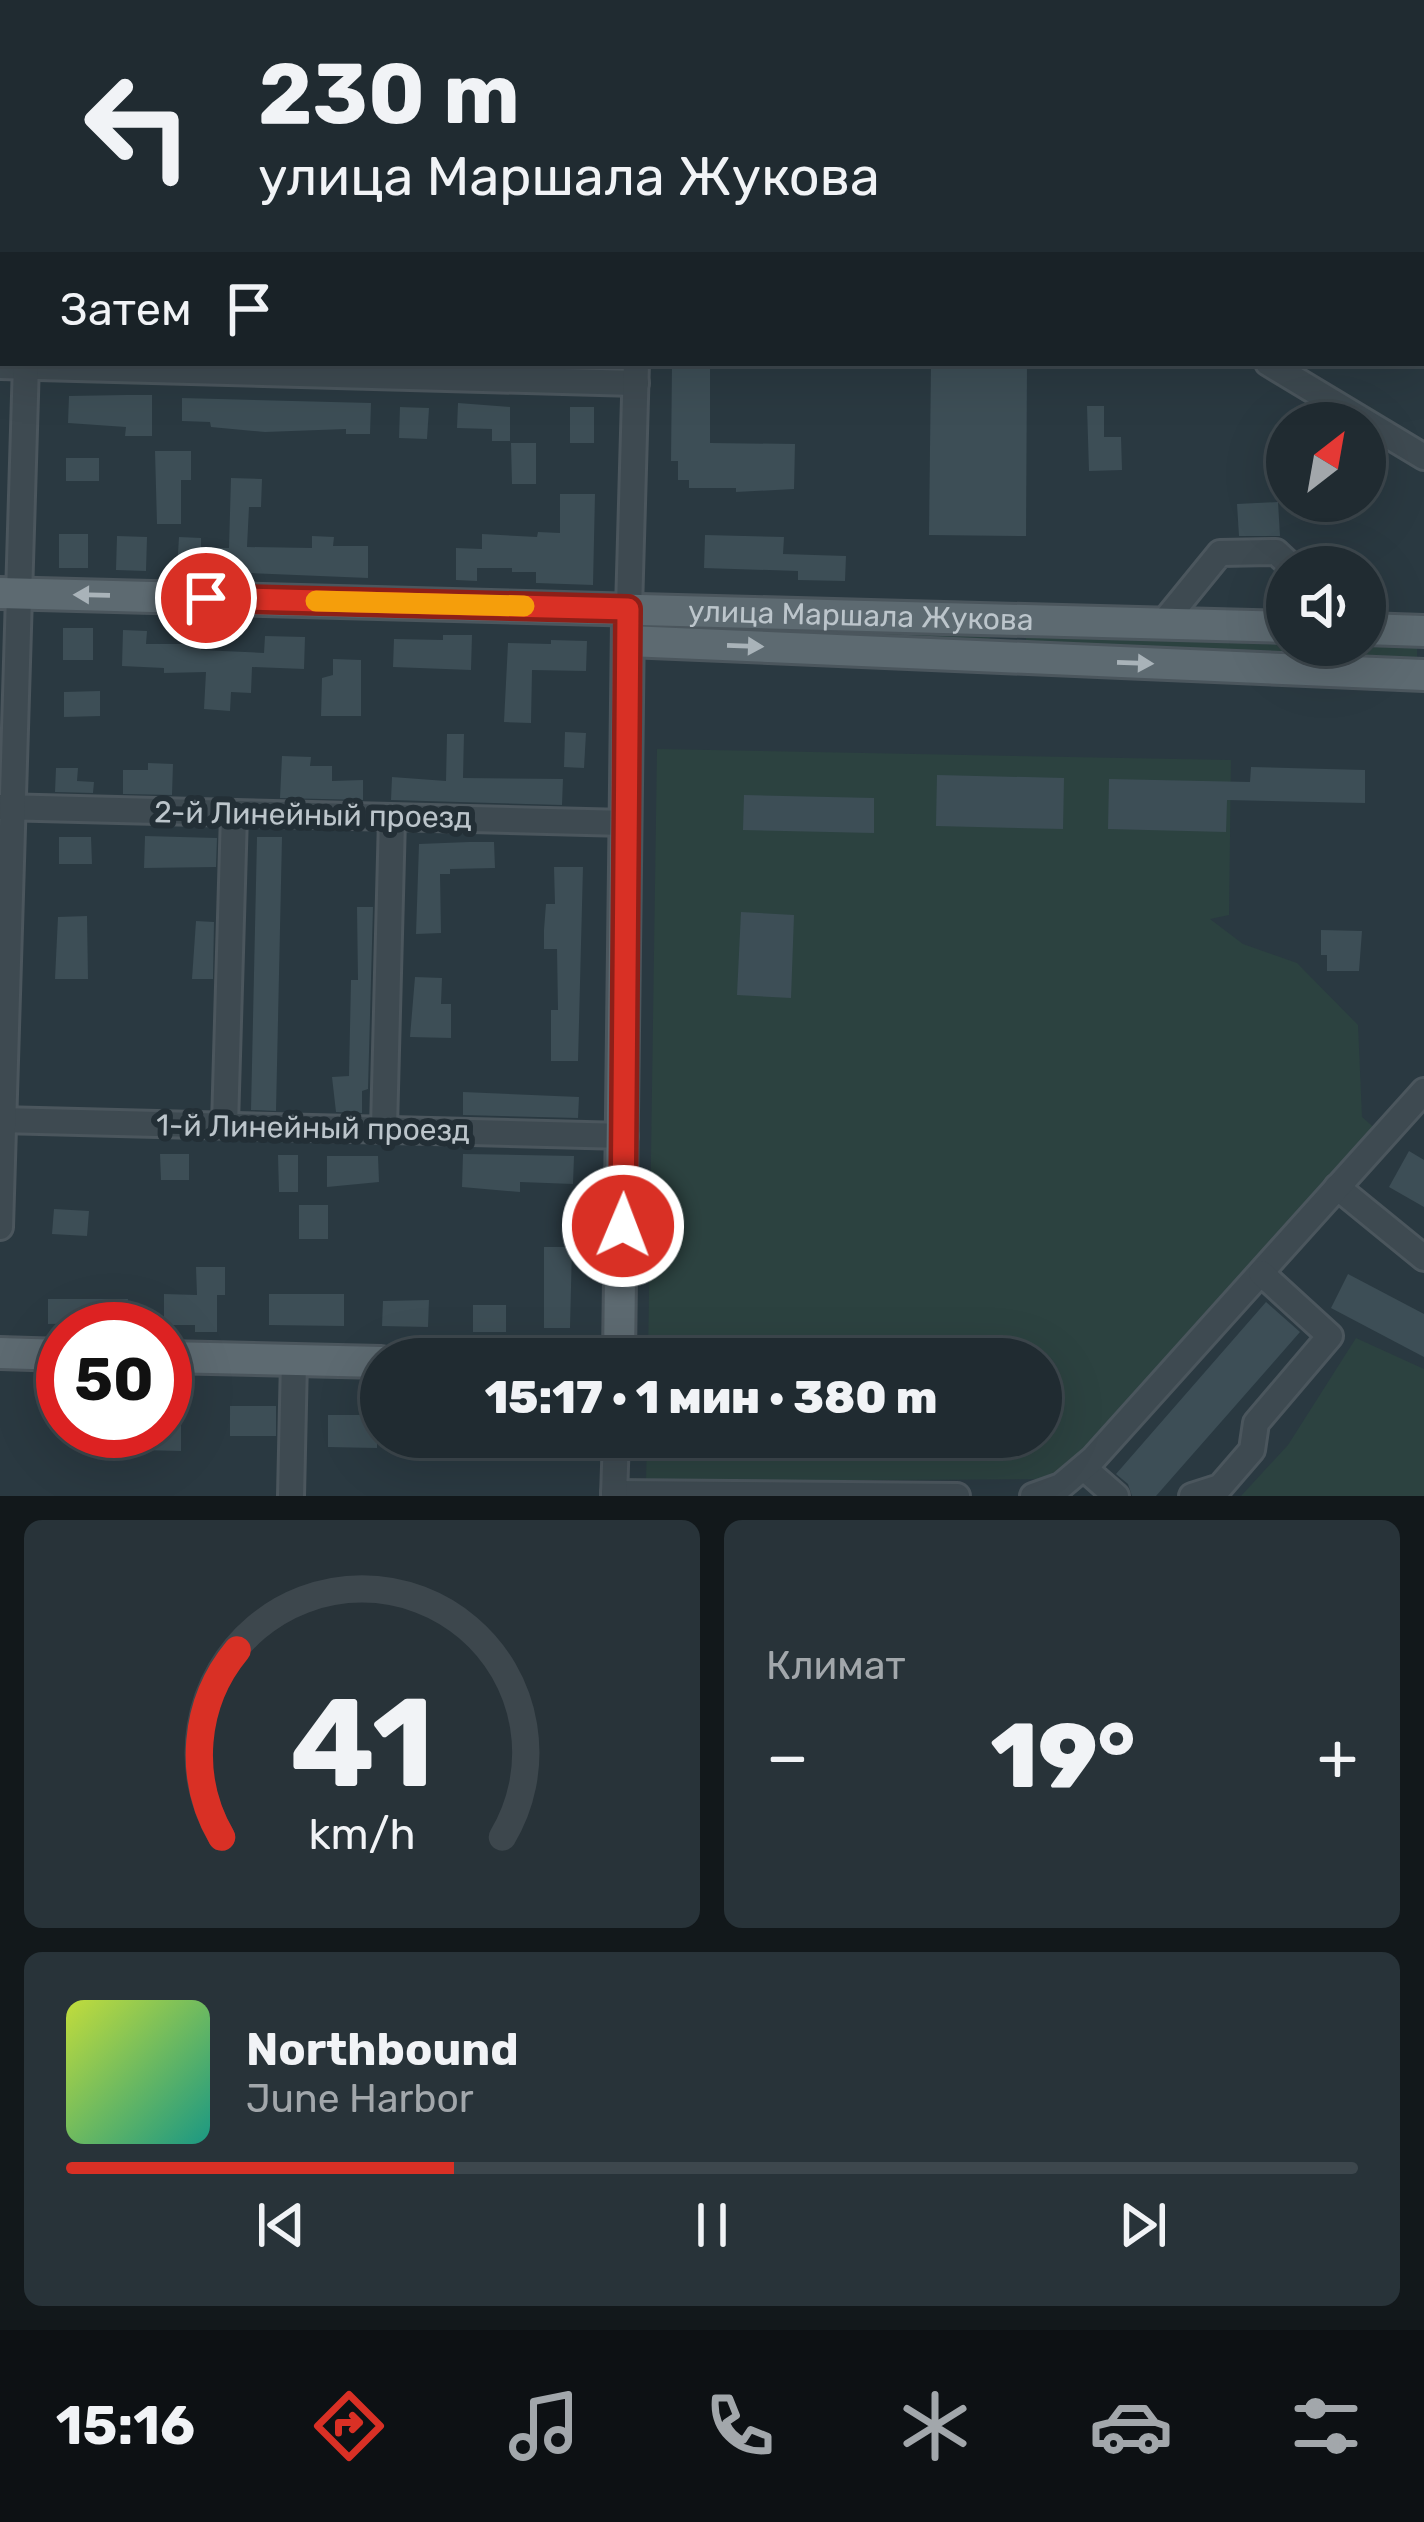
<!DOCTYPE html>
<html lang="ru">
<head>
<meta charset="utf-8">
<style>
  :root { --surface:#202b31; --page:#283339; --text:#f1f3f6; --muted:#a2a7ab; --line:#3d474d; --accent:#d93025 }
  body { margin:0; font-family:Rubik,sans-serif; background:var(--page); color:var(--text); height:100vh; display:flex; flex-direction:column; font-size:45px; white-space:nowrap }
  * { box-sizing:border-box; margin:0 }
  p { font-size:39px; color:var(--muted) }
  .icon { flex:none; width:66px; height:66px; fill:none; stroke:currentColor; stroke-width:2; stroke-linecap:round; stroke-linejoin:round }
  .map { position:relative; height:1496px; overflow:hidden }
  .details { display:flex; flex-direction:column; gap:24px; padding:24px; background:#12181b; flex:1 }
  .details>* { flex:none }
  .hud { position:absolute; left:0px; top:0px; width:1425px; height:366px; box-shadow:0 12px 48px #0002,0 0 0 3px var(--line); background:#202b31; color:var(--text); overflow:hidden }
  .needle { width:78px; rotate:31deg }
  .tools { position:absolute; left:1266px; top:402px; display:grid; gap:24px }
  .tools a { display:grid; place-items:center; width:120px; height:120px; border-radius:50%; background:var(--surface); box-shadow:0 12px 48px #0002,0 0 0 3px var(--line); font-size:60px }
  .speed { position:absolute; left:36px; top:1302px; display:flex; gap:24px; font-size:60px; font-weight:700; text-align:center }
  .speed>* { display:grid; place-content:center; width:156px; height:156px; border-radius:50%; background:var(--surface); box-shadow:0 12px 48px #0002,0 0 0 3px var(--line); line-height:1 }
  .speed .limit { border:18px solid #d22; background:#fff; color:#111 }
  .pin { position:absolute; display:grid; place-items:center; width:102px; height:102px; color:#fff; margin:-51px; border:6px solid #fff; border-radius:50%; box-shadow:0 3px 12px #0007 }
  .me { position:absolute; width:132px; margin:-66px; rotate:1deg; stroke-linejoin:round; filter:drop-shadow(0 0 9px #0008) }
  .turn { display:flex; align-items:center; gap:42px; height:252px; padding:0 60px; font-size:54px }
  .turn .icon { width:156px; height:156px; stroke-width:2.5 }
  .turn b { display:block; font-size:84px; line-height:102px }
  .then { display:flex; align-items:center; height:114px; padding:0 60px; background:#0003; gap:24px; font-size:45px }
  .big { font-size:90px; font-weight:800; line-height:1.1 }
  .details .tile { flex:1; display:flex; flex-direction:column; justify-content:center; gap:18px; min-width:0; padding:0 42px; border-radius:18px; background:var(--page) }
  .details .dial { align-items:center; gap:0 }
  .dial svg { height:312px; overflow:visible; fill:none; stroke:var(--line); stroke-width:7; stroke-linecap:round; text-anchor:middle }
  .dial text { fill:var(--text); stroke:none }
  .song { display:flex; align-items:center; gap:36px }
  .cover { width:144px; height:144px; border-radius:18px; background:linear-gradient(135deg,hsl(70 70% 55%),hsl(170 70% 35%)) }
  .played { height:12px; border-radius:6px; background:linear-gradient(90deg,var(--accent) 30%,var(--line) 30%) }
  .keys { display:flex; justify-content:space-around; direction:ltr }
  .heat { display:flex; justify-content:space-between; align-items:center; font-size:66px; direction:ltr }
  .details .tiles { flex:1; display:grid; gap:24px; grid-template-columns:1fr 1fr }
  .tile:last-child { grid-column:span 2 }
  .trip { position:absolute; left:360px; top:1338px; width:702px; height:120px; border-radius:60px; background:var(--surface); box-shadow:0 12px 48px #0002,0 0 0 3px var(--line); font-weight:800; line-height:120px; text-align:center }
  .tab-bar { display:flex; height:192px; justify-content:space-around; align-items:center; background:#0d1114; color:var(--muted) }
  .tab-bar .icon { width:84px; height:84px }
  .tab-bar .selected { color:var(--accent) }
  .tab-bar b { font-size:54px; color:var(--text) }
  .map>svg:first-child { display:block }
  .green { fill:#2c4240 }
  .building { fill:#3d4e56 }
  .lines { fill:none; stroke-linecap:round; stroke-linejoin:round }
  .minor-casing { stroke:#4b565d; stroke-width:30 }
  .major-casing { stroke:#4b565d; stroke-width:36 }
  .minor { stroke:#3e4a51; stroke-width:24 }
  .major { stroke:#5d6a71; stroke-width:30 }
  .oneway { fill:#a9b3b9 }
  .route-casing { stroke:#8d1f18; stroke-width:30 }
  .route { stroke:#d93025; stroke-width:21 }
  .slow { stroke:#f59e0b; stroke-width:21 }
  .labels { text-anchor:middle; stroke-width:12; stroke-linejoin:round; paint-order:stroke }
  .street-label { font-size:30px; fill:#bcc5cb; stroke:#232f36 }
</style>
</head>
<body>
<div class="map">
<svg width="1424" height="1496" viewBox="0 0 1424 1496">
  <rect width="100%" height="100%" fill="#2a3941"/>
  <g class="green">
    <polygon points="680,618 991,625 989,647 680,637"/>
    <polygon points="1026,626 1287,634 1287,645 1365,645 1365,637 1417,638 1417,657 1026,645"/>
    <polygon points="657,749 1231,760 1229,915 1210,919 1243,944 1297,963 1358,1025 1362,1117 1378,1131 1062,1479 646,1481 647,1437 1041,1437 1041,1359 648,1359"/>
    <polygon points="1356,1338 1424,1369 1424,1496 1241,1496 1288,1445"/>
  </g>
  <g class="building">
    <polygon points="672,363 710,363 710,443 795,444 794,489 736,492 736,488 689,488 689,480 678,480 678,461 671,461"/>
    <polygon points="931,363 1027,363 1026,536 929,535"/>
    <polygon points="126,395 152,395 152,436 125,436 126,427 68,423 69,396"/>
    <polygon points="182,398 371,403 370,434 346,434 346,429 265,432 211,427 210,422 182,421"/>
    <polygon points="458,403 510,407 510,441 492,441 492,429 457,428"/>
    <polygon points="1087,406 1104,406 1104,437 1121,437 1122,470 1089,471"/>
    <polygon points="400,407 429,408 427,439 399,438"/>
    <rect x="570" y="407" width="24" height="36"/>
    <polygon points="511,443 536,443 536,484 512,484"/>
    <polygon points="155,451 191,451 191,480 181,480 181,524 157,524"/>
    <rect x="66" y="458" width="33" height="23"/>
    <polygon points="231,478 262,479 261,507 249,507 247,547 312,548 312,536 334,537 333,546 368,546 368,578 177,570 179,537 201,538 201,548 229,548"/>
    <polygon points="560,494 595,494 593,585 536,583 536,572 512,572 512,568 477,568 477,581 456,580 456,548 482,549 482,534 537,537 538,532 560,533"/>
    <polygon points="1278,502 1280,536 1239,536 1237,504"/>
    <rect x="59" y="534" width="29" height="34"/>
    <polygon points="705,535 784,537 783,554 846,556 845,581 798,580 798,571 704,568"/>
    <polygon points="117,536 147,537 146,571 116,570"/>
    <rect x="63" y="628" width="30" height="32"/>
    <polygon points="123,630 147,631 146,644 201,644 201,650 264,653 265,636 305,637 304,669 252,667 251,693 231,692 230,711 204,709 206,672 164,673 164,668 122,666"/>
    <polygon points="443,635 472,635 471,670 393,667 394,639 443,640"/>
    <polygon points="551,640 587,641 586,671 532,670 531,723 504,722 508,643 551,644"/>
    <polygon points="333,659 361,660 361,716 321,716 322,678 333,675"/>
    <polygon points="100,691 100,716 64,717 64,692"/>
    <polygon points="565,732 586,733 584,768 564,767"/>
    <polygon points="447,734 464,734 463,778 563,779 562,805 391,800 392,777 446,781"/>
    <polygon points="282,756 311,757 310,766 332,766 332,781 363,780 363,800 280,798"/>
    <polygon points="148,763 173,764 172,795 123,794 123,770 148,770"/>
    <polygon points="1251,767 1365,770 1365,803 1227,800 1226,832 1108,829 1109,779 1250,782"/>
    <polygon points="56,768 78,768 77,781 94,782 93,793 55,792"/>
    <polygon points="937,775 1064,778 1063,829 936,826"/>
    <polygon points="744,795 874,798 874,833 743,830"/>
    <polygon points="145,836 217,838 216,867 144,868"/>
    <polygon points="59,837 91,837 92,864 59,864"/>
    <polygon points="257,837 282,837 276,1111 251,1110"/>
    <polygon points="469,842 494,842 495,868 450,869 450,874 440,874 441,933 416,934 419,844"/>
    <polygon points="554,867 583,867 578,1061 551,1061 551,1010 558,1010 557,949 544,949 544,930 546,904 555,904"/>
    <polygon points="357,907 373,907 368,1089 362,1091 362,1113 336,1112 332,1077 349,1076 351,980 358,980"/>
    <polygon points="741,912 794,915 791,998 737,995"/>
    <polygon points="87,916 88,979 55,979 58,917"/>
    <polygon points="196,921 214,922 213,979 192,979"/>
    <polygon points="1321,930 1362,931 1359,971 1327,971 1327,955 1321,955"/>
    <polygon points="415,977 442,978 441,1004 451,1004 451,1038 410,1037"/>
    <polygon points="463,1092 579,1097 578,1118 463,1115"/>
    <polygon points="1409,1151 1424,1160 1424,1207 1389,1187"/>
    <polygon points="160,1154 189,1154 189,1180 161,1180"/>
    <polygon points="463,1154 574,1156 573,1184 520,1182 520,1192 462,1187"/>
    <polygon points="278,1155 298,1155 298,1192 279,1192"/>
    <polygon points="327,1156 378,1156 379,1182 327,1187"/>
    <rect x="299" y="1205" width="29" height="34"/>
    <polygon points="54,1209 89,1211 87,1236 52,1234"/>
    <polygon points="544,1247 572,1247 570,1328 544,1328"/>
    <polygon points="196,1267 225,1267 225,1295 217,1295 217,1332 195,1332 195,1325 164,1325 164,1294 197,1295"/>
    <polygon points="1348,1274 1424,1314 1424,1357 1331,1308"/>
    <polygon points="269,1294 344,1294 344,1326 269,1325"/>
    <polygon points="48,1299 128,1299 127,1328 100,1327 100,1323 48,1324"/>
    <polygon points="429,1300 428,1327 382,1326 383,1301"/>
    <polygon points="1266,1302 1300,1332 1156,1496 1132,1496 1128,1484 1116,1474"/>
    <rect x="473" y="1305" width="33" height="27"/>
    <polygon points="165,1383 181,1383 181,1451 141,1450 141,1431 165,1431"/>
    <rect x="230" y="1406" width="46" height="30"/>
    <polygon points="328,1415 377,1415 377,1448 328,1447"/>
    <polygon points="502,1437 557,1437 557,1452 502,1451"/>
  </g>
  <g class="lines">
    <defs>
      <g id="minor">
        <polyline points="647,0 647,3"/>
        <polyline points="38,3 38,0"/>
        <polyline points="970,3 990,3"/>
        <polyline points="1169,3 1169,0"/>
        <polyline points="1253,3 1254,0"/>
        <polyline points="1374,3 1378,0"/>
        <polyline points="0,55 3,55"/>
        <polyline points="1422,85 1424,82"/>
        <polyline points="1268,363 1424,457"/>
        <polyline points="0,366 636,383"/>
        <polyline points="629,609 636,363"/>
        <polyline points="1163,623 1220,553 1276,552 1292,567"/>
        <polyline points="0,807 626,823"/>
        <polyline points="0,1120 625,1136"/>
        <polyline points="225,1125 234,814"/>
        <polyline points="384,1128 392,818"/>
        <polyline points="1337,1187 1424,1258"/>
        <polyline points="0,1227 26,363"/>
        <polyline points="1084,1468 1116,1496"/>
        <polyline points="614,1493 957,1496"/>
        <polyline points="291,1496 294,1360"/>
        <polyline points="614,1496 616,1437"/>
        <polyline points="1033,1496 1061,1486 1093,1459 1424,1091"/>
        <polyline points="1192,1496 1220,1487 1252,1450 1256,1423 1330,1336 1261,1273"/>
      </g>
      <g id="major">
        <path id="s1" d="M 0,593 L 1287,627"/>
        <polyline points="1365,629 1424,631"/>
        <polyline points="628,641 1424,675"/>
        <polyline points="0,1353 63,1355"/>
        <polyline points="165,1357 381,1362"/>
        <polyline points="619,1359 628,621"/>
      </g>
    </defs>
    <use href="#minor" class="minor-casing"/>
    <use href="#major" class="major-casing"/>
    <use href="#minor" class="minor"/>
    <use href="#major" class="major"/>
  </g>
  <defs><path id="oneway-solid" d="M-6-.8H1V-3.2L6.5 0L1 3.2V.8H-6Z" transform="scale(3)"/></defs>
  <g class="oneway">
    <use href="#oneway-solid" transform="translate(92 595) rotate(-179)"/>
    <use href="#oneway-solid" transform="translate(745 646) rotate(2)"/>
    <use href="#oneway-solid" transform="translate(1135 663) rotate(2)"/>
  </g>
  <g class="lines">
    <defs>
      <polyline id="route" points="206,598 628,609 623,1226"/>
    </defs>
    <use href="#route" class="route-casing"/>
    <use href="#route" class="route"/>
    <polyline class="slow" points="316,601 524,606"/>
  </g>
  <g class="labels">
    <g class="street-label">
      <text dy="10" stroke="none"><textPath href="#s1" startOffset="861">улица Маршала Жукова</textPath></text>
      <text transform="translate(313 815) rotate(1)" y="10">2-й Линейный проезд</text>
      <text transform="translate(313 1128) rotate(1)" y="10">1-й Линейный проезд</text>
    </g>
  </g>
</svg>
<div class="tools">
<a><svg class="needle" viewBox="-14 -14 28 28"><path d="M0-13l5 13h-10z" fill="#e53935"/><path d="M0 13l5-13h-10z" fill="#a2a7ab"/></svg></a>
<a><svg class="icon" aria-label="sound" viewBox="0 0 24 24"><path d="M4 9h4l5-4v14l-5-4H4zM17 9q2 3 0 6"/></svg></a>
</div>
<div class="speed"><div class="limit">50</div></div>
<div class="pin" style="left:206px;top:598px;background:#d93025"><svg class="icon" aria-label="arrive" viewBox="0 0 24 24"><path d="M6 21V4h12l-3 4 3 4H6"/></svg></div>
<svg class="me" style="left:623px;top:1226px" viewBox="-20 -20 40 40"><circle r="17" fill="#d93025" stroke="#fff" stroke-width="3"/><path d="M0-11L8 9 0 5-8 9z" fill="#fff"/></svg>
<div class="trip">15:17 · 1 мин · 380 m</div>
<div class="hud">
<div class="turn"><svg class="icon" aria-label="left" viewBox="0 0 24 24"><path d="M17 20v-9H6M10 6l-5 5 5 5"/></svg><div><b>230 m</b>улица Маршала Жукова</div></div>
<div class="then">Затем<svg class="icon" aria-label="arrive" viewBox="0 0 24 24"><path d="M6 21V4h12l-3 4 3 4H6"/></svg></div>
</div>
</div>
<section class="details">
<div class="tiles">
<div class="tile dial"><svg viewBox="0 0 100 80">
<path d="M14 69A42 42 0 1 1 86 69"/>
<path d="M14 69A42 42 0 0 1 18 21" stroke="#d93025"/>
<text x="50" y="56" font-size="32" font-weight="700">41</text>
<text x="50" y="72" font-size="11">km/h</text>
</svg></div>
<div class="tile"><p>Климат</p>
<div class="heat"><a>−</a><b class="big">19°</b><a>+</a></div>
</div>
<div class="tile">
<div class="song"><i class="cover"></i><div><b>Northbound</b><p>June Harbor</p></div></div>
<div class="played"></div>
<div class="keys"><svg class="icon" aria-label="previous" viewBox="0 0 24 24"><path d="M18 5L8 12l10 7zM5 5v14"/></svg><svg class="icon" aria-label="pause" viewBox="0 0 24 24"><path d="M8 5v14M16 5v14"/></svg><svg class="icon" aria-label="next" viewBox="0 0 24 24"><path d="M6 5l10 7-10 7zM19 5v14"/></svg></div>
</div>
</div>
</section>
<nav class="tab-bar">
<b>15:16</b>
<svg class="icon selected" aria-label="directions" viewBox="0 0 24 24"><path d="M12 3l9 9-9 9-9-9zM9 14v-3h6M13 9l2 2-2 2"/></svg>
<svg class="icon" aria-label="music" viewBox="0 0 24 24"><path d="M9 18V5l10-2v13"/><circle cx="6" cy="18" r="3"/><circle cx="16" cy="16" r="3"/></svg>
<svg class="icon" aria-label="phone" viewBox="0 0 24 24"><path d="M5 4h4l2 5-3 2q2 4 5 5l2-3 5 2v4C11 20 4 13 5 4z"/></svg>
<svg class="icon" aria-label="climate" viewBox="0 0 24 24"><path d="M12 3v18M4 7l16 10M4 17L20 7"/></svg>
<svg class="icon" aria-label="car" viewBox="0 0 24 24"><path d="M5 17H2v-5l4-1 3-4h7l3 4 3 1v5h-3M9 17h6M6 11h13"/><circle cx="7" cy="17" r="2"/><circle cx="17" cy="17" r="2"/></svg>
<svg class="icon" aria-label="filters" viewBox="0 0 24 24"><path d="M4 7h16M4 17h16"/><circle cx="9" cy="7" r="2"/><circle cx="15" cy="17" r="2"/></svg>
</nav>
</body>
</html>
